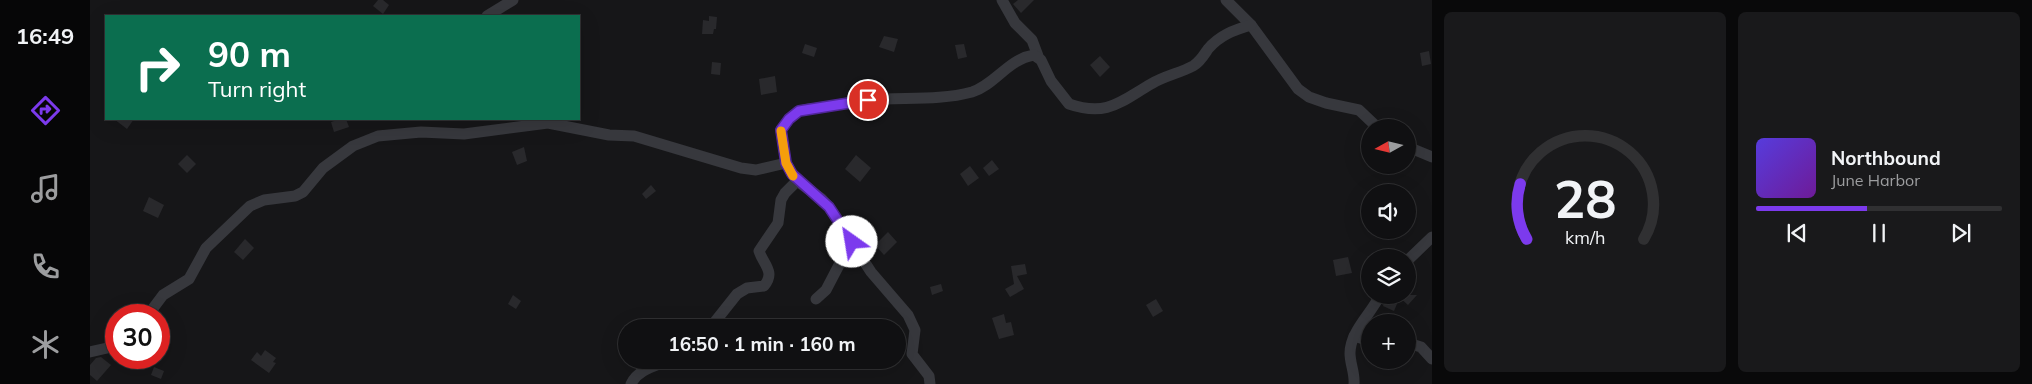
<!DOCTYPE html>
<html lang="en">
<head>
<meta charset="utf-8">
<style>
  :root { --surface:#101012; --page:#19191b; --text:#f1f3f6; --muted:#9c9d9f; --line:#303032; --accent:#7c3aed }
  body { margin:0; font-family:Mulish,sans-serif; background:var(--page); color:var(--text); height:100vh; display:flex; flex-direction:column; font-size:19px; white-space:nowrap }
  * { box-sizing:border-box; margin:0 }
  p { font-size:16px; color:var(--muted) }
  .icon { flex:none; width:28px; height:28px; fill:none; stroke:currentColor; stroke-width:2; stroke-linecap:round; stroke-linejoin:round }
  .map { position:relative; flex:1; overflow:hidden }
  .sheet { display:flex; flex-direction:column; gap:12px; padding:12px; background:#09090a; width:600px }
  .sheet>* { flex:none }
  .guide { position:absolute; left:15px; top:15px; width:475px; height:105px; border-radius:0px; box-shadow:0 5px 20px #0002,0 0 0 1px var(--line); background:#0b6e4f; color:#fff; overflow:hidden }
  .needle { width:32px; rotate:262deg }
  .fabs { position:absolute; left:1271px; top:119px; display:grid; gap:10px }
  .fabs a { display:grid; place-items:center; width:55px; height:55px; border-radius:50%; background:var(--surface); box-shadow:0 5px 20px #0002,0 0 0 1px var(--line); font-size:25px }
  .speed { position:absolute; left:15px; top:304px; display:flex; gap:10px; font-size:25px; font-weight:700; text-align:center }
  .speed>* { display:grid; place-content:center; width:65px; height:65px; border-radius:50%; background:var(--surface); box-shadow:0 5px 20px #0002,0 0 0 1px var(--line); line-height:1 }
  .speed .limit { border:8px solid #d22; background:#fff; color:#111 }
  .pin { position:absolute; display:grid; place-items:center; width:42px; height:42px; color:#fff; margin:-21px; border:2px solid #fff; border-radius:50%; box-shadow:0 1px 5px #0007 }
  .me { position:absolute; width:55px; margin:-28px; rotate:328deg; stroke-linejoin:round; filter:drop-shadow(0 0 4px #0008) }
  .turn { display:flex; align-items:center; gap:18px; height:105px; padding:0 20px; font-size:22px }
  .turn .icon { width:65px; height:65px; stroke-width:2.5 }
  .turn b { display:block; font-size:35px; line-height:42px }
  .sheet .tile { flex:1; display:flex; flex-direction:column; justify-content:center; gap:8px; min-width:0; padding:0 18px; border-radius:8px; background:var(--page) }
  .sheet .dial { align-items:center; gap:0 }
  .dial svg { height:130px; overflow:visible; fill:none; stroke:var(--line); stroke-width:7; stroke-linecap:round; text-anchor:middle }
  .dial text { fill:var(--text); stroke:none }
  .song { display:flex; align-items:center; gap:15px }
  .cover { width:60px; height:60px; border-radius:8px; background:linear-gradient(135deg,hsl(250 70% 55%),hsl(280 70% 35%)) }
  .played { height:5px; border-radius:2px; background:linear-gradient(90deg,var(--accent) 45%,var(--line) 45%) }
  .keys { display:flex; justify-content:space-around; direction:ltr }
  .sheet .tiles { flex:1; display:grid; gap:12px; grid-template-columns:repeat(2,1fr) }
  .trip { position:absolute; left:528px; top:319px; width:288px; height:50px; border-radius:25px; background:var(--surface); box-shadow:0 5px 20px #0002,0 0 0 1px var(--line); font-weight:700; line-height:50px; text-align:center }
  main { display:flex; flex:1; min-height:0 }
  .tabs { display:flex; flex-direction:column; width:90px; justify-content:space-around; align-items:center; background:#060607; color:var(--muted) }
  .tabs .icon { width:35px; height:35px }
  .tabs .current { color:var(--accent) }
  .tabs b { font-size:22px; color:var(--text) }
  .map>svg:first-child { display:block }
  .building { fill:#29292c }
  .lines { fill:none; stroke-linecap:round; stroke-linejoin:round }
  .minor { stroke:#37383d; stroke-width:11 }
  .route-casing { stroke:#51269a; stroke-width:12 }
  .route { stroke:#7c3aed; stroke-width:9 }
  .slow { stroke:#f59e0b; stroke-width:9 }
</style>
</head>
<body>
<main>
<nav class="tabs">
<b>16:49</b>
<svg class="icon current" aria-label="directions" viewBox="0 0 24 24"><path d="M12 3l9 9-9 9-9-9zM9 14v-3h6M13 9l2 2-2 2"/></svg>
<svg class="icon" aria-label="music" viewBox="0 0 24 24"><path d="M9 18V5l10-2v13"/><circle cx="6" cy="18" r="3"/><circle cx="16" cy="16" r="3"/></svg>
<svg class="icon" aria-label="phone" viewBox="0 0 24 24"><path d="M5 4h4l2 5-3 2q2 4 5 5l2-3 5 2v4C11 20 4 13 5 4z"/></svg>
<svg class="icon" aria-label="climate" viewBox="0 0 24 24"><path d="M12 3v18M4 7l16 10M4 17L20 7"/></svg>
</nav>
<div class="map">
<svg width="1342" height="384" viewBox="0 0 1342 384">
  <rect width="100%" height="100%" fill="#161618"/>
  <g class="building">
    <polygon points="288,0 293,0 299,5 293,14 283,6"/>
    <polygon points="928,0 944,0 931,13 923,4"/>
    <polygon points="619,16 627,17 626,29 624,29 623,34 612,34 613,20 619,21"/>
    <polygon points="794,36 808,39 804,52 789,47"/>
    <polygon points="715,44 727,48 724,57 712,53"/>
    <polygon points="874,44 877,57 868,59 865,45"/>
    <polygon points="1339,51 1341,64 1332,66 1330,53"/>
    <polygon points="1010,56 1020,67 1010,77 1000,65"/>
    <polygon points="622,62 631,63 630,75 621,74"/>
    <polygon points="685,76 687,92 671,95 669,79"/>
    <polygon points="24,119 44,119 37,129"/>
    <polygon points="251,119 256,119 259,127 244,132 241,122"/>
    <polygon points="434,147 437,161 427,165 422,152"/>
    <polygon points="97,155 106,164 97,173 88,164"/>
    <polygon points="766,155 781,168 770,182 755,169"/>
    <polygon points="902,160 909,169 899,176 893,168"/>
    <polygon points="880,166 889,178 878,186 870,174"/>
    <polygon points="561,185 566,191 556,199 552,194"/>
    <polygon points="59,197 74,205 68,218 53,211"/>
    <polygon points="798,232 807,242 794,255 785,245"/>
    <polygon points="155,239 164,248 153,260 144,252"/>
    <polygon points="1258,257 1262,273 1246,276 1243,260"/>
    <polygon points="935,264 937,274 927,276 934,289 920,297 915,289 924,284 921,266"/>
    <polygon points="851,284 853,291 842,295 840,287"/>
    <polygon points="423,295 431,301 426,309 418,304"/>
    <polygon points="1297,295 1309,299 1304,311 1293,306"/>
    <polygon points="1307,295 1327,295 1318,305"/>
    <polygon points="1066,299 1073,311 1063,317 1056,305"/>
    <polygon points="914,314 916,323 921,322 924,335 909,339 902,318"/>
    <polygon points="175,350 186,358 183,362 186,363 179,373 161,360 167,352 171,356"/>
    <polygon points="11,357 21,365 7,381 0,375 0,365 6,358"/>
    <polygon points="64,367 74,371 71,379 61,375"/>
  </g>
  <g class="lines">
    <g class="minor">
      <polyline points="912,0 925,23 942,40 948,56"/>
      <polyline points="1136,0 1161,25 1208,89 1219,97 1236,103 1269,110 1288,128"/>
      <polyline points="397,16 423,0"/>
      <polyline points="1318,147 1342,157"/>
      <polyline points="1318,260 1342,237"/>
      <polyline points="726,299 736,290 761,242"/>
      <polyline points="58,315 73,295 99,279 116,248 160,206 174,200 205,196 213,192 233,168 263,146 288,136 331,132 374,134 458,123 519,135 544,136 651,168 666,170 696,163"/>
      <path d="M 620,328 L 647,294 L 657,288 L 674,286 C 686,272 673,264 669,251 L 688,223 L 691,200 L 695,193 L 707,181"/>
      <polyline points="1264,336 1280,341"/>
      <polyline points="1318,343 1331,347 1342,359"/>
      <polyline points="0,352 26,346"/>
      <path d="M 541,384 C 548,369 566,366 580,360"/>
      <path d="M 840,384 L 839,376 L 822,354 L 825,330 L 818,315 L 781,272 L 739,207 L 732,199 L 707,181 L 696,163 L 691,130 L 699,119 L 709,111 L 718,109 C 739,107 759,102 779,100 C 813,97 849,101 882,92 C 905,85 918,59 944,55 L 951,60 L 961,81 L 979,104 C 1017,117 1030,102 1061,84 C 1074,76 1090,73 1103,66 C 1110,62 1114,55 1118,49 C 1130,35 1144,30 1161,25"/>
      <path d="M 1264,384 C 1265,373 1260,364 1260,353 C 1260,332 1281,314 1290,295"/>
    </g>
  </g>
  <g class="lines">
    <defs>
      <polyline id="route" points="762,242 739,207 702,174 696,163 691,130 699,119 709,111 778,100"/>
    </defs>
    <use href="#route" class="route-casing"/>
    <use href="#route" class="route"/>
    <polyline class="slow" points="691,131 696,163 703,176"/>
  </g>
</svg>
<div class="fabs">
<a><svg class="needle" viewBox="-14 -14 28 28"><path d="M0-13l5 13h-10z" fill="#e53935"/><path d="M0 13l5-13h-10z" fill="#9c9d9f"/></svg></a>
<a><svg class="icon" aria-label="sound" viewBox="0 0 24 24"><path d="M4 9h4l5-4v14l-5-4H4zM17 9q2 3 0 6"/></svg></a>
<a><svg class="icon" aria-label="layers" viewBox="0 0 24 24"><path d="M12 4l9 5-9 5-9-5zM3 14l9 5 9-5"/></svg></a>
<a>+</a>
</div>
<div class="speed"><div class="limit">30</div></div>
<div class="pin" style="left:778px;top:100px;background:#d93025"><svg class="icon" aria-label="arrive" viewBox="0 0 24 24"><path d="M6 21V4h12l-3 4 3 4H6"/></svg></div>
<svg class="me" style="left:762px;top:242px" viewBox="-20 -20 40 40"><circle r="19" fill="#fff"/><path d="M0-13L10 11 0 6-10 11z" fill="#7c3aed"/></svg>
<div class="trip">16:50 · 1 min · 160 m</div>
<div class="guide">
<div class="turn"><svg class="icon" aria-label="right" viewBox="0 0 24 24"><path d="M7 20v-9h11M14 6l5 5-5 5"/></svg><div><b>90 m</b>Turn right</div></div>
</div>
</div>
<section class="sheet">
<div class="tiles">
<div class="tile dial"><svg viewBox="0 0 100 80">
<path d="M14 69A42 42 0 1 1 86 69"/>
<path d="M14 69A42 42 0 0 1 10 35" stroke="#7c3aed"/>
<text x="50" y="56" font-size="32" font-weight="700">28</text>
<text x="50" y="72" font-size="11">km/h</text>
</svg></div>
<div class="tile">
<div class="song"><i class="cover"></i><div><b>Northbound</b><p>June Harbor</p></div></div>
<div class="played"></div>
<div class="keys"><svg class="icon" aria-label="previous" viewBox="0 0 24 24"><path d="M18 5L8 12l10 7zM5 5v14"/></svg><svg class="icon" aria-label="pause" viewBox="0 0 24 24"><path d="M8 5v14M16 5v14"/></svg><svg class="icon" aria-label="next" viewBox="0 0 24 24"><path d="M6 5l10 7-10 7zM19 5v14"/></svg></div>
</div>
</div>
</section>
</main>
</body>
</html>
